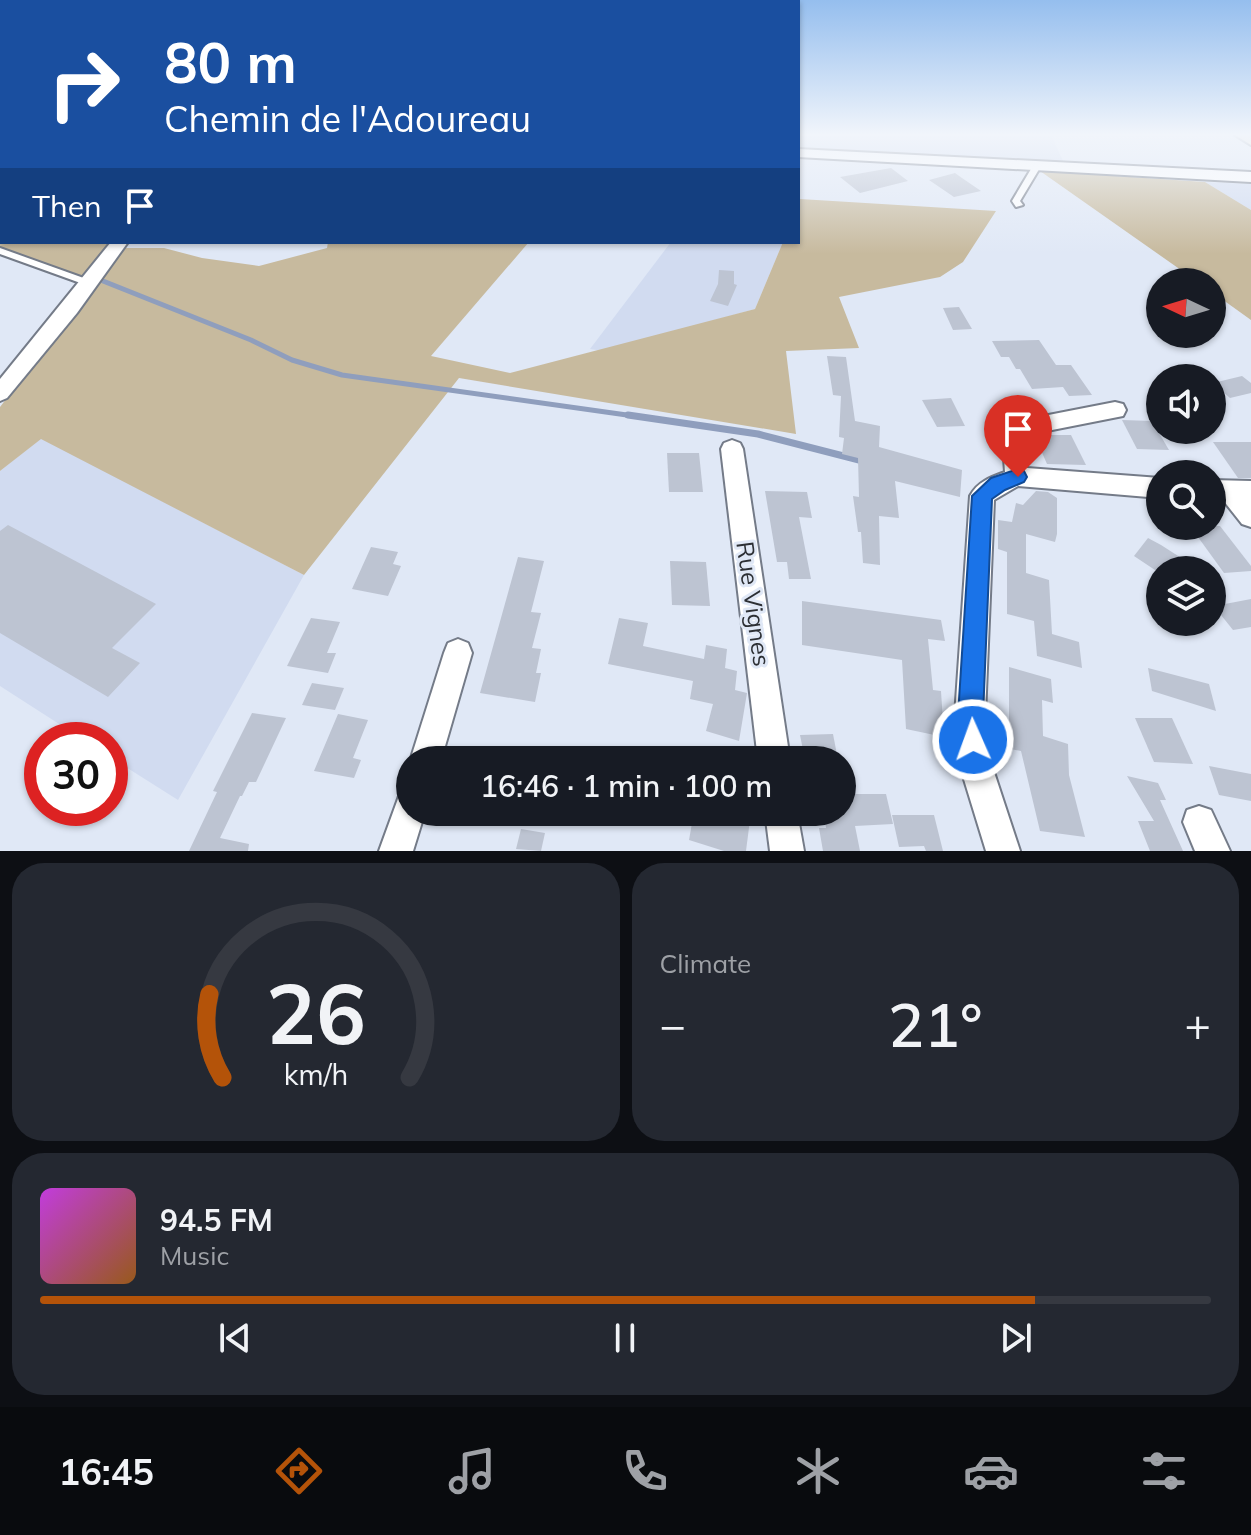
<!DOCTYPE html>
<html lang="en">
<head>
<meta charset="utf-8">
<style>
  :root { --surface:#171b24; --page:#242831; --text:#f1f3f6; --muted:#9ea1a6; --line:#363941; --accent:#b45309 }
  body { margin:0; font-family:Mulish,sans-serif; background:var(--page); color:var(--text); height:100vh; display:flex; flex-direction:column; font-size:30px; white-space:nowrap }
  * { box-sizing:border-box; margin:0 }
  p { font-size:26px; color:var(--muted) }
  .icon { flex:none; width:44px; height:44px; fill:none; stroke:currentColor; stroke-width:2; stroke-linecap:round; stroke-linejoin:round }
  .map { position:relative; height:851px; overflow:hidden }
  .side { display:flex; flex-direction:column; gap:12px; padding:12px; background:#0d0f14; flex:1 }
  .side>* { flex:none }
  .top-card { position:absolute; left:0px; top:0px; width:800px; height:244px; box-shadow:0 2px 6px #0004; background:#1a4fa0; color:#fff; overflow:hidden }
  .needle { width:52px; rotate:274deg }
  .tools { position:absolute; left:1146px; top:268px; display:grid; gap:16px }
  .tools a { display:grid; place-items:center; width:80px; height:80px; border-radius:50%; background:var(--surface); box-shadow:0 2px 6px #0004; font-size:40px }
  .speed { position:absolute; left:24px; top:722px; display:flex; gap:16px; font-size:40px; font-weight:700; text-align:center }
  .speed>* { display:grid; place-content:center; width:104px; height:104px; border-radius:50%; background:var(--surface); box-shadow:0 2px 6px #0004; line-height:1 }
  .speed .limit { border:12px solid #d22; background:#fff; color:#111 }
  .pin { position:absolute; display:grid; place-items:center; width:68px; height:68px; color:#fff; margin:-82px -34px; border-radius:50% 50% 50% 0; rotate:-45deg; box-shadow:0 0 8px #0007 }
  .pin .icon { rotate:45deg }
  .me { position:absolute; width:88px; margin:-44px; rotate:358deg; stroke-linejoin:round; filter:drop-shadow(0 0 6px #0008) }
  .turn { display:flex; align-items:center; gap:28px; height:168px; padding:0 32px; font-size:36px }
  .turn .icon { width:104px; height:104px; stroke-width:2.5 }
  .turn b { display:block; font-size:56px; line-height:68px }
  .then { display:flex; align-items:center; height:76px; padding:0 32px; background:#0003; gap:16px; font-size:30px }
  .big { font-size:60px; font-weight:600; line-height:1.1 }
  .side .tile { flex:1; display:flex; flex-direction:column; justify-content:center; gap:12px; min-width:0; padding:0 28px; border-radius:32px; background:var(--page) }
  .side .dial { align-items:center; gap:0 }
  .dial svg { height:208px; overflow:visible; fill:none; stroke:var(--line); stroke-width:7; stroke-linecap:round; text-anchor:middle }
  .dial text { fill:var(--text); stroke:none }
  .song { display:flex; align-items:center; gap:24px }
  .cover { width:96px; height:96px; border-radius:12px; background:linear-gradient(135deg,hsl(290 70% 55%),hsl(30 70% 35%)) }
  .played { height:8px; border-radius:4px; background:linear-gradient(90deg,var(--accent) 85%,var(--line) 85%) }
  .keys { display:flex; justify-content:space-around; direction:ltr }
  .heat { display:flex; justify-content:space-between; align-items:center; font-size:44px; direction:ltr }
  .side .tiles { flex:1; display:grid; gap:12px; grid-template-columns:1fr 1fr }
  .tile:last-child { grid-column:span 2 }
  .trip { position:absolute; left:396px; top:746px; width:460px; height:80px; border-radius:40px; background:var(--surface); box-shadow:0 2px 6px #0004; font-weight:600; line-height:80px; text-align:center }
  .dock { display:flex; height:128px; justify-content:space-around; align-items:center; background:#090b0e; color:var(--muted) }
  .dock .icon { width:56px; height:56px }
  .dock .on { color:var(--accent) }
  .dock b { font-size:36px; color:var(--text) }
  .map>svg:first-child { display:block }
  .built { fill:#d1dbf0 }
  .green { fill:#c7ba9e }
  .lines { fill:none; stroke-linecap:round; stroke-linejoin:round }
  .stream-far1 { stroke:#8f9ebd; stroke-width:5 }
  .stream { stroke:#8f9ebd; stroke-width:7 }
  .building { fill:#bdc4d2 }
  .lane-casing { stroke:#747b88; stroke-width:4 }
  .street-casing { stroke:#747b88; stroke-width:4 }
  .secondary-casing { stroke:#747b88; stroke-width:4 }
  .lane { fill:#fff; fill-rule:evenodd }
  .street { fill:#fff; fill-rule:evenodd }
  .secondary { fill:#e5dbc2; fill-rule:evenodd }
  .route { fill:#1a73e8; stroke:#114b97; stroke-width:2 }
  .labels { text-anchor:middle; stroke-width:6; stroke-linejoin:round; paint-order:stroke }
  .near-street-label { font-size:24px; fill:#2c2f34; stroke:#e0e8f6 }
</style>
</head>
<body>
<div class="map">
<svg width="1251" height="851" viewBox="0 0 1251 851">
  <rect width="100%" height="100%" fill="#e0e8f6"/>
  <g class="built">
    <polygon points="798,135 1051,135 1064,163 798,150"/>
    <polygon points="1205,182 1251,184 1251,210"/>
    <polygon points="671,242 783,242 755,309 603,351 590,349"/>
    <polygon points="41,438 304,575 178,800 110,757 110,740 84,740 0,686 0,471"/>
  </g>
  <g class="green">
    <polygon points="0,164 2,242 126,242 121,248 164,248 202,258 259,266 327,248 328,242 529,242 431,356 510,373 755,309 783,242 798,242 800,199 996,211 963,262 940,277 839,297 859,348 786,351 796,434 459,378 304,575 41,439 0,471 0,407 92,287 0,254"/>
    <polygon points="1040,171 1205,182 1251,210 1251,320 1212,292 1212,282 1198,282"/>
  </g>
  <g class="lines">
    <polyline class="stream-far1" points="103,281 251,340 292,360 342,375 641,417"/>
    <polyline class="stream" points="628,415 758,434 863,461"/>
  </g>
  <g class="building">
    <polygon points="891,168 908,181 860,193 840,177"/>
    <polygon points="955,173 962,178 981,191 954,197 929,180"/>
    <polygon points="719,270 734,271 734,284 737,285 728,306 710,301 718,284"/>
    <polygon points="959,307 972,329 953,330 943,308"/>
    <polygon points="1039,340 1056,365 1071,365 1092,395 1069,396 1063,387 1032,389 1020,369 1016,369 1009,357 1001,357 992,341"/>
    <polygon points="827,356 846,357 855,421 880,426 879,447 962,470 960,497 895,481 899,518 879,516 880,565 863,563 861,532 858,532 853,496 859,497 858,458 842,454 844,438 839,437 841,396 833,395"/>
    <polygon points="1242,376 1251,383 1251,393 1230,398 1213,383"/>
    <polygon points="951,398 965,426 937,427 922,400"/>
    <polygon points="1122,420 1152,421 1169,450 1137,449"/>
    <polygon points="1043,435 1071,435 1086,465 1047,464 1037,441"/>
    <polygon points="1213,442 1251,442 1251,478 1238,478"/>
    <polygon points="667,453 699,453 703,492 669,492"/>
    <polygon points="765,491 807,492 812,518 799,517 811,579 789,579 787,562 777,562"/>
    <polygon points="1036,491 1048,492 1057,498 1057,534 1055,542 1026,534 1026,573 1049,580 1052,634 1079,642 1082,668 1037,656 1034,621 1007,614 1007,552 998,549 998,520 1012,522 1016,503 1023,505"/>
    <polygon points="8,525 156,604 112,648 140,663 108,697 0,633 0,531"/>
    <polygon points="1190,526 1220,526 1251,566 1251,571 1224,573"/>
    <polygon points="1148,538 1161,545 1200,570 1155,570 1134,556"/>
    <polygon points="371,547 398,552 393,564 401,566 388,596 352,589"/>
    <polygon points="518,557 544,561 531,612 541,613 532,648 541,649 536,673 541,673 535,702 480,693"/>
    <polygon points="670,561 706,562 710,606 672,605"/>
    <polygon points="1251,599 1251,627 1233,630 1221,615 1225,604"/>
    <polygon points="802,601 941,620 945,641 928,639 933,690 941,691 944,737 906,729 902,660 802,645"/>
    <polygon points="311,618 340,622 327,653 336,653 328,673 287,666"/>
    <polygon points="619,618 648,623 643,646 704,659 706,645 727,649 725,668 737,671 735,690 747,693 739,741 706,731 713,704 690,699 693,681 608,664"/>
    <polygon points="1009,667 1051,679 1053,703 1042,700 1043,736 1068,744 1069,775 1085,837 1040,831 1021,751 995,746 994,720 1009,725"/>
    <polygon points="1148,668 1209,684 1216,711 1152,691"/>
    <polygon points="312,683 344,688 335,710 302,705"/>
    <polygon points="252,713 286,718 256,782 249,782 242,796 240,796 220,838 249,844 248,851 189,851 217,792 213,791"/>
    <polygon points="338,714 368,720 353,758 361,760 354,778 314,771"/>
    <polygon points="1135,718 1172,718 1193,764 1154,762"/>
    <polygon points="833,734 838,760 805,760 800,735"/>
    <polygon points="1209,766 1251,774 1251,801 1219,795"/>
    <polygon points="1127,776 1158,783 1166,800 1160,800 1183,851 1150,851 1138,821 1154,821"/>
    <polygon points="842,794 886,794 893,824 855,826 860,851 823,851 819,828 826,828 824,812 842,812"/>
    <polygon points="694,812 751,812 746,851 724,851 689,840"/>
    <polygon points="892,815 934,815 943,851 926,851 924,846 899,847"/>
    <polygon points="521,829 545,833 541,851 516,849"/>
  </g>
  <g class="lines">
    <defs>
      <g id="lane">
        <polygon points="1034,164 1041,166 1020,201 1023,205 1016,207 1012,201"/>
        <polygon points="0,248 92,281 94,283 92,285 86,285 0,254"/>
      </g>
      <g id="street">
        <polygon points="798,149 1251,172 1251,182 798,157"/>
        <polygon points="111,242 128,242 77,313 7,398 0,401 0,379"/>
        <path d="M 1115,402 L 1123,404 L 1126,410 L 1123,416 L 1042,432 L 1025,447 L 1027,468 L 1160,478 L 1160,498 L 1018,486 L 994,500 L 985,716 L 991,763 L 1020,851 L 986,851 L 959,763 L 955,716 L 970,496 C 977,482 991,477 1005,472 L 1003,444 L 1028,419 Z"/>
        <polygon points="732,440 740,443 743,449 790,760 758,760 721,449 724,443"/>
        <polygon points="1212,480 1251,481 1251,527 1242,524 1223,500 1212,500"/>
        <polygon points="458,639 468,643 472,653 441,760 410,761 444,653 448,643"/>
        <polygon points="410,791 410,812 425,812 413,851 379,851 399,796"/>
        <polygon points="1199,806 1211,810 1230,851 1195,851 1183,822 1187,810"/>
        <polygon points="765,812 797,812 804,851 770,851"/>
      </g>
      <polygon id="secondary" points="1235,135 1251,135 1251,145"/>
    </defs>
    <use href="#lane" class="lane-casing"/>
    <use href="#street" class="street-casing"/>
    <use href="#secondary" class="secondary-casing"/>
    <use href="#lane" class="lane"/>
    <use href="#street" class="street"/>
    <use href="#secondary" class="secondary"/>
  </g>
  <linearGradient id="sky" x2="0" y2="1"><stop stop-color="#95beee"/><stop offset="0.53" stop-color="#f1f5fb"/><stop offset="1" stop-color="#f1f5fb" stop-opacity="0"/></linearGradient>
  <rect width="1251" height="254" fill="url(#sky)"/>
  <polygon class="route" points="1018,469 1024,471 1027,477 1024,482 1005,490 992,499 983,716 985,740 982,749 973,752 964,749 958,716 972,496 991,478"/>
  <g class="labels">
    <g class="near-street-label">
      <text transform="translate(753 604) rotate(82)" y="8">Rue Vignes</text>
    </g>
  </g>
</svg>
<div class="tools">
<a><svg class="needle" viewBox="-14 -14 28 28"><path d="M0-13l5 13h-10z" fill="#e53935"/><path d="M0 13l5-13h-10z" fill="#9ea1a6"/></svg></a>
<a><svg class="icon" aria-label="sound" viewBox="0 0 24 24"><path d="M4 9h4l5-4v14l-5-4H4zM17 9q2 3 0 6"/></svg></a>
<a><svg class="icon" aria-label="search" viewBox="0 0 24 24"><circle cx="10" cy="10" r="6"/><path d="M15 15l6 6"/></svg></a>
<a><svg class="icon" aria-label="layers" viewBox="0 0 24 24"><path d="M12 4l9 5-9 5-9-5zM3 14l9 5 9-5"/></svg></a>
</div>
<div class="speed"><div class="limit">30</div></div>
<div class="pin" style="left:1018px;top:477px;background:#d93025"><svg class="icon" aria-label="arrive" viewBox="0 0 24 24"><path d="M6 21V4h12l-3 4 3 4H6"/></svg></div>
<svg class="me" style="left:973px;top:740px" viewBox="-20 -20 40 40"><circle r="17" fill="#1a73e8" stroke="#fff" stroke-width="3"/><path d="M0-11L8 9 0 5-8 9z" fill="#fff"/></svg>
<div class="trip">16:46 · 1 min · 100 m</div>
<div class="top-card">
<div class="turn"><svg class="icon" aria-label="right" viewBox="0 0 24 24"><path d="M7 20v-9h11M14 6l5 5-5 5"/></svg><div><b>80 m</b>Chemin de l'Adoureau</div></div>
<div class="then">Then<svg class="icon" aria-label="arrive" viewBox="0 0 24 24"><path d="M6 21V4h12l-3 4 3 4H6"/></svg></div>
</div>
</div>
<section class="side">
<div class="tiles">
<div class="tile dial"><svg viewBox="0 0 100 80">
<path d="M14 69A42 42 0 1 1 86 69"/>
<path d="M14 69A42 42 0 0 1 9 37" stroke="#b45309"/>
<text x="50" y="56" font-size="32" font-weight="700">26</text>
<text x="50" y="72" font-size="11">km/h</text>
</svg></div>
<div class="tile"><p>Climate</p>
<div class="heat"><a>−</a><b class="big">21°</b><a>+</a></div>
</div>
<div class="tile">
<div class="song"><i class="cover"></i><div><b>94.5 FM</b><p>Music</p></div></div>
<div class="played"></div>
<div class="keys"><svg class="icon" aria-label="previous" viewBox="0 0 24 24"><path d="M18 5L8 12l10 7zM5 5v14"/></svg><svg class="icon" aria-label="pause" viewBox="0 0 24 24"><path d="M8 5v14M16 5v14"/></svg><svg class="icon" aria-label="next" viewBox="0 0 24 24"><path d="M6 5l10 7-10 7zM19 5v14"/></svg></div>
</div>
</div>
</section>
<nav class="dock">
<b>16:45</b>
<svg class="icon on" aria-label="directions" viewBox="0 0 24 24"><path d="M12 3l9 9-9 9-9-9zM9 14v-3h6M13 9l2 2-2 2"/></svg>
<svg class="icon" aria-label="music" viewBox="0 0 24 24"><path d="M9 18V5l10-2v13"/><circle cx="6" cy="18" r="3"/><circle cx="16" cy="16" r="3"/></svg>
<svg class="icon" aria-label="phone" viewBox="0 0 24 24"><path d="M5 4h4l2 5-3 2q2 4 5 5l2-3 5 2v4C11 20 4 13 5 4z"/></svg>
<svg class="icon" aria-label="climate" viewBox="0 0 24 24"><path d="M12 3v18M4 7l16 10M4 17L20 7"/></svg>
<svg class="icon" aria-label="car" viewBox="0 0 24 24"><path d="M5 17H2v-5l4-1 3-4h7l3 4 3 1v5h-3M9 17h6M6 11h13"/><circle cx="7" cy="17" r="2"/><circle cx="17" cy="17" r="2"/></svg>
<svg class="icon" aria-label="filters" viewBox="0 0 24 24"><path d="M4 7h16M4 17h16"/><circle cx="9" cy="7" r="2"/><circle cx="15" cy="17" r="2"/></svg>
</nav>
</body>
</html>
